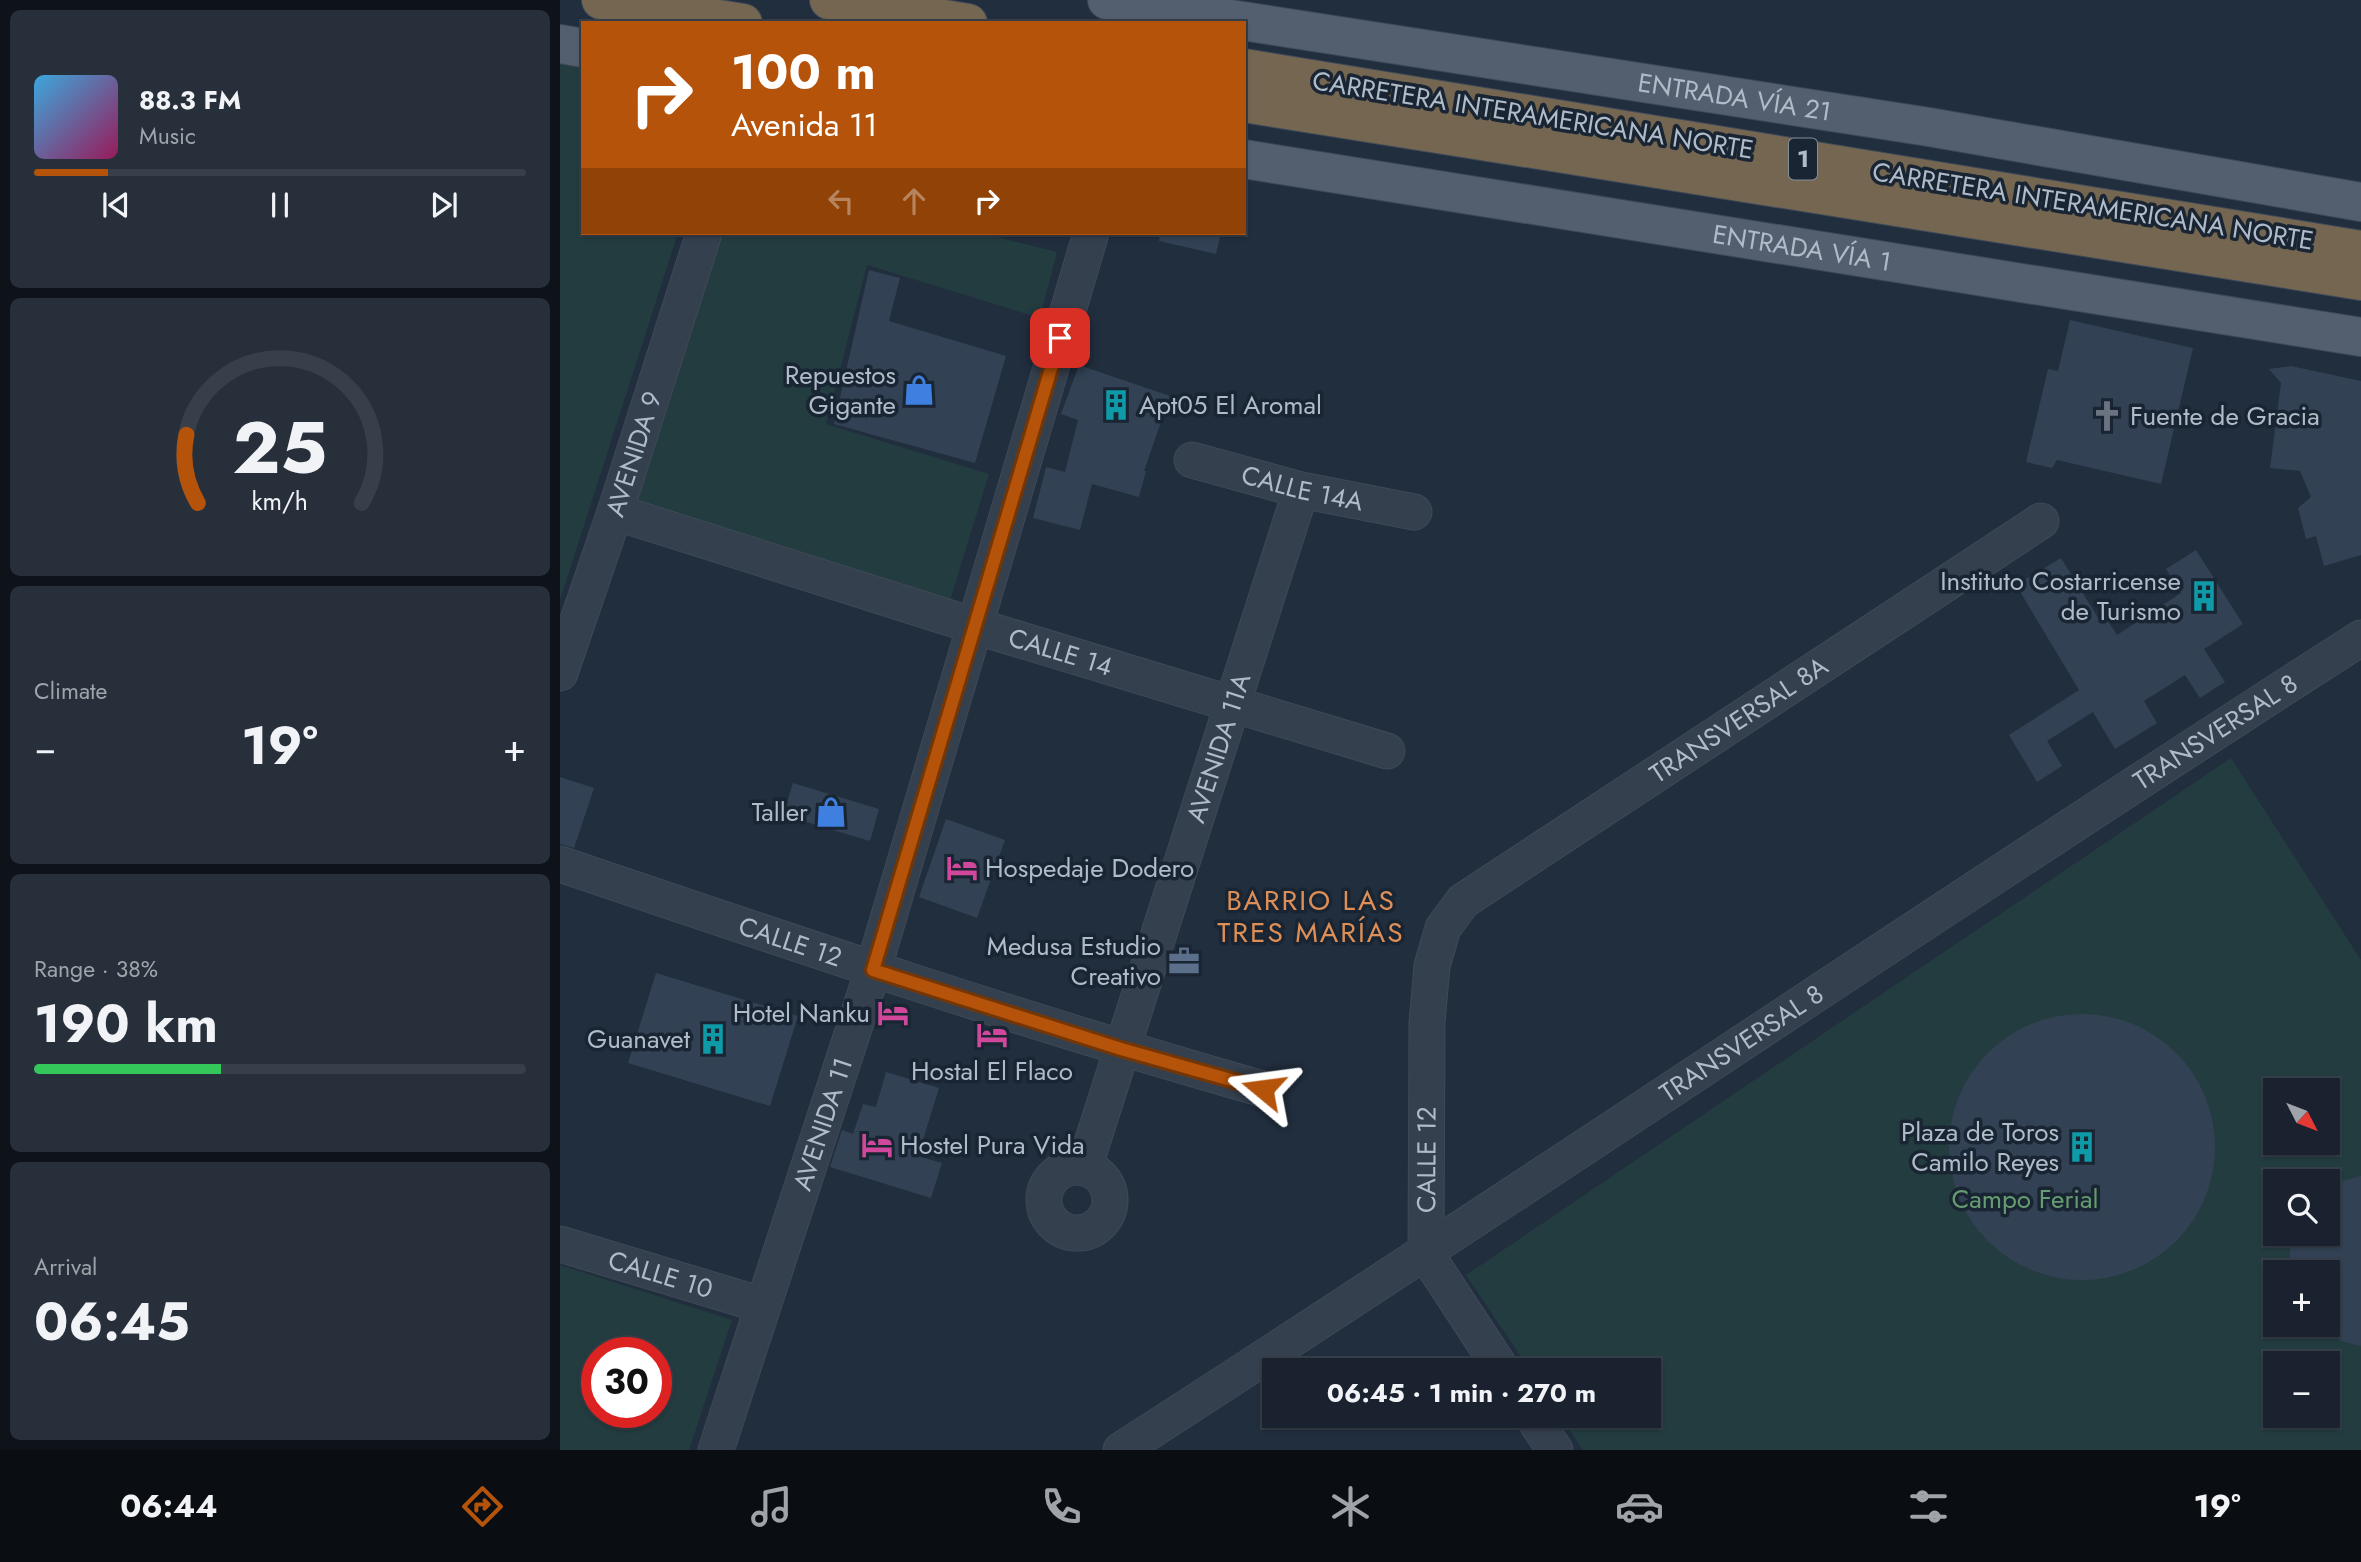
<!DOCTYPE html>
<html lang="en">
<head>
<meta charset="utf-8">
<style>
  :root { --surface:#19222e; --page:#262f3a; --text:#f1f3f6; --muted:#9fa4aa; --line:#373f4a; --accent:#b45309 }
  body { margin:0; font-family:Jost,sans-serif; background:var(--page); color:var(--text); height:100vh; display:flex; flex-direction:column; font-size:26px; white-space:nowrap }
  * { box-sizing:border-box; margin:0 }
  p { font-size:23px; color:var(--muted) }
  .icon { flex:none; width:38px; height:38px; fill:none; stroke:currentColor; stroke-width:2; stroke-linecap:round; stroke-linejoin:round }
  .map { position:relative; flex:1; overflow:hidden }
  .drawer { display:flex; flex-direction:column; gap:10px; padding:10px; background:#0e1319; width:560px }
  .drawer>* { flex:none }
  .guide { position:absolute; left:21px; top:21px; width:665px; height:214px; border-radius:0px; box-shadow:0 2px 5px #0004,0 0 0 2px var(--line); background:#b45309; color:#fff; overflow:hidden }
  .needle { width:46px; rotate:132deg }
  .tools { position:absolute; left:1703px; top:1078px; display:grid; gap:14px }
  .tools a { display:grid; place-items:center; width:77px; height:77px; border-radius:0px; background:var(--surface); box-shadow:0 2px 5px #0004,0 0 0 2px var(--line); font-size:35px }
  .speed { position:absolute; left:21px; top:1337px; display:flex; gap:14px; font-size:35px; font-weight:700; text-align:center }
  .speed>* { display:grid; place-content:center; width:91px; height:91px; border-radius:50%; background:var(--surface); box-shadow:0 2px 5px #0004,0 0 0 2px var(--line); line-height:1 }
  .speed .limit { border:10px solid #d22; background:#fff; color:#111 }
  .pin { position:absolute; display:grid; place-items:center; width:60px; height:60px; color:#fff; margin:-30px; border-radius:14px; box-shadow:0 4px 10px #0006 }
  .me { position:absolute; width:77px; margin:-38px; rotate:286deg; stroke-linejoin:round; filter:drop-shadow(0 0 5px #0008) }
  .turn { display:flex; align-items:center; gap:24px; height:147px; padding:0 35px; font-size:32px }
  .turn .icon { width:91px; height:91px; stroke-width:2.5 }
  .turn b { display:block; font-size:49px; line-height:60px }
  .lanes { display:flex; align-items:center; height:66px; padding:0 35px; background:#0003; justify-content:center; gap:35px; direction:ltr }
  .lanes .off { opacity:.35 }
  .big { font-size:52px; font-weight:700; line-height:1.1 }
  .drawer .widget { flex:1; display:flex; flex-direction:column; justify-content:center; gap:10px; min-width:0; padding:0 24px; border-radius:10px; background:var(--page) }
  .drawer .dial { align-items:center; gap:0 }
  .dial svg { height:182px; overflow:visible; fill:none; stroke:var(--line); stroke-width:7; stroke-linecap:round; text-anchor:middle }
  .dial text { fill:var(--text); stroke:none }
  .song { display:flex; align-items:center; gap:21px }
  .cover { width:84px; height:84px; border-radius:10px; background:linear-gradient(135deg,hsl(200 70% 55%),hsl(330 70% 35%)) }
  .played { height:7px; border-radius:4px; background:linear-gradient(90deg,var(--accent) 15%,var(--line) 15%) }
  .keys { display:flex; justify-content:space-around; direction:ltr }
  .heat { display:flex; justify-content:space-between; align-items:center; font-size:38px; direction:ltr }
  .charge { height:10px; border-radius:5px; background:linear-gradient(90deg,#34c759 38%,var(--line) 0) }
  .trip { position:absolute; left:702px; top:1358px; width:399px; height:70px; border-radius:0px; background:var(--surface); box-shadow:0 2px 5px #0004,0 0 0 2px var(--line); font-weight:700; line-height:70px; text-align:center }
  .dock { display:flex; height:112px; justify-content:space-around; align-items:center; background:#0a0e12; color:var(--muted) }
  .dock .icon { width:49px; height:49px }
  .dock .active { color:var(--accent) }
  .dock b { font-size:32px; color:var(--text) }
  main { display:flex; flex:1; min-height:0 }
  .map>svg:first-child { display:block }
  .green { fill:#233c3f; fill-rule:evenodd }
  .building { fill:#324254 }
  .lines { fill:none; stroke-linecap:round; stroke-linejoin:round }
  .minor-casing { stroke:#3e4957; stroke-width:37 }
  .major-casing { stroke:#3e4957; stroke-width:40 }
  .highway-casing { stroke:#404b59; stroke-width:40 }
  .minor { stroke:#35404e; stroke-width:35 }
  .major { stroke:#535f6e; stroke-width:38 }
  .highway { stroke:#746651; stroke-width:38 }
  .route-casing { stroke:#753606; stroke-width:18 }
  .route { stroke:#b45309; stroke-width:12 }
  .labels { text-anchor:middle; stroke-width:7; stroke-linejoin:round; paint-order:stroke }
  .shield { fill:#1a2533; stroke:#838e9c; stroke-width:2 }
  .shield-label { font-size:24px; font-weight:bold; fill:#b0bbc9 }
  .street-label { font-size:26px; fill:#b0bbc9; stroke:#1a2533 }
  .poi-label { font-size:26px; fill:#b0bbc9; stroke:#1a2533; text-anchor:end }
  .park-label { font-size:26px; fill:#659c71; stroke:#1a2533 }
  .neighbourhood-label { font-size:28px; letter-spacing:2px; fill:#dd8f57; stroke:#1a2533 }
</style>
</head>
<body>
<main>
<section class="drawer">
<div class="widget">
<div class="song"><i class="cover"></i><div><b>88.3 FM</b><p>Music</p></div></div>
<div class="played"></div>
<div class="keys"><svg class="icon" aria-label="previous" viewBox="0 0 24 24"><path d="M18 5L8 12l10 7zM5 5v14"/></svg><svg class="icon" aria-label="pause" viewBox="0 0 24 24"><path d="M8 5v14M16 5v14"/></svg><svg class="icon" aria-label="next" viewBox="0 0 24 24"><path d="M6 5l10 7-10 7zM19 5v14"/></svg></div>
</div>
<div class="widget dial"><svg viewBox="0 0 100 80">
<path d="M14 69A42 42 0 1 1 86 69"/>
<path d="M14 69A42 42 0 0 1 9 39" stroke="#b45309"/>
<text x="50" y="56" font-size="32" font-weight="700">25</text>
<text x="50" y="72" font-size="11">km/h</text>
</svg></div>
<div class="widget"><p>Climate</p>
<div class="heat"><a>−</a><b class="big">19°</b><a>+</a></div>
</div>
<div class="widget"><p>Range · 38%</p><b class="big">190 km</b><div class="charge"></div></div>
<div class="widget"><p>Arrival</p><b class="big">06:45</b></div>
</section>
<div class="map">
<svg width="1801" height="1450" viewBox="0 0 1801 1450">
  <rect width="100%" height="100%" fill="#212e3e"/>
  <g class="green">
    <polygon points="0,31 23,34 23,233 118,233 0,600"/>
    <polygon points="157,233 421,233 497,252 480,318 307,265 266,424 429,474 389,604 71,505"/>
    <path d="M 1671,758 L 1801,960 L 1801,1450 L 1023,1450 L 1000,1416 L 1088,1416 L 1088,1370 L 970,1370 L 906,1275 ZM 1715,1090 L 1768,1090 L 1768,1143 L 1715,1143 ZM 1715,1181 L 1768,1181 L 1768,1234 L 1715,1234 ZM 1715,1272 L 1768,1272 L 1768,1325 L 1715,1325 ZM 1715,1363 L 1768,1363 L 1768,1416 L 1715,1416 Z"/>
    <path d="M 0,1265 L 172,1320 L 129,1450 L 0,1450 ZM 37,1353 L 96,1353 L 96,1412 L 37,1412 Z"/>
  </g>
  <g class="building">
    <polygon points="600,233 661,233 656,254 599,241"/>
    <polygon points="309,270 340,278 329,321 446,356 415,463 274,424"/>
    <polygon points="1510,320 1633,348 1601,484 1497,460 1492,468 1466,462 1488,369 1498,371"/>
    <polygon points="519,365 610,396 584,471 586,471 579,497 532,484 520,530 473,518 486,467 505,472 518,420 501,414"/>
    <polygon points="1731,366 1801,381 1801,555 1764,566 1756,536 1746,539 1738,508 1751,497 1740,471 1710,468 1721,383 1709,369"/>
    <polygon points="1636,550 1683,624 1644,649 1665,682 1640,698 1625,675 1584,701 1597,723 1555,749 1533,712 1487,741 1502,766 1477,782 1449,735 1519,690 1456,585 1501,558 1542,624 1548,621 1557,635 1621,593 1606,569"/>
    <polygon points="0,777 34,788 14,848 0,844"/>
    <polygon points="233,783 319,809 310,841 223,815"/>
    <polygon points="386,819 445,840 417,918 359,897"/>
    <polygon points="96,973 238,1016 210,1106 68,1063"/>
    <circle cx="1522" cy="1147" r="133"/>
    <polygon points="326,1072 379,1088 358,1156 382,1163 371,1198 270,1167 282,1130 293,1134 303,1104 316,1107"/>
    <polygon points="1801,1176 1801,1346 1781,1341 1768,1332 1768,1272 1730,1272 1730,1246 1735,1234 1768,1234 1768,1190 1782,1181"/>
  </g>
  <g class="lines">
    <defs>
      <g id="minor">
        <path id="s1" d="M 632,460 L 741,490 L 854,512"/>
        <path id="s2" d="M 55,512 L 415,626 L 827,751"/>
        <path id="s3" d="M 0,673 L 55,512 L 144,233"/>
        <path id="s4" d="M 0,864 C 233,943 466,1022 703,1089"/>
        <circle cx="517" cy="1200" r="33"/>
        <path id="s5" d="M 524,1168 L 741,490"/>
        <path id="s6" d="M 0,1244 L 202,1305"/>
        <path id="s7" d="M 942,1370 L 866,1254 L 867,1023 L 872,966 L 883,928 L 903,901 L 1481,521"/>
        <polyline points="972,1416 995,1450"/>
        <path id="s8" d="M 156,1450 L 313,970 L 531,233"/>
        <path id="s9" d="M 561,1450 C 977,1183 1385,904 1801,638"/>
      </g>
      <g id="major">
        <path id="s10" d="M 547,0 L 1369,127 L 1801,202"/>
        <polyline points="0,44 23,48"/>
        <path id="s11" d="M 684,159 L 1801,337"/>
      </g>
      <g id="highway">
        <polyline points="41,0 183,23"/>
        <polyline points="269,0 408,23"/>
        <polyline points="684,68 1801,250"/>
        <polyline points="684,103 1801,281"/>
      </g>
    </defs>
    <use href="#minor" class="minor-casing"/>
    <use href="#major" class="major-casing"/>
    <use href="#highway" class="highway-casing"/>
    <use href="#minor" class="minor"/>
    <use href="#major" class="major"/>
    <use href="#highway" class="highway"/>
  </g>
  <g class="lines">
    <defs>
      <polyline id="route" points="500,338 313,970 561,1049 703,1089"/>
    </defs>
    <use href="#route" class="route-casing"/>
    <use href="#route" class="route"/>
  </g>
  <defs>
    <symbol id="shop-bare" viewBox="-9 -9 18 18"><path d="M-5-2.5h2.3a2.7 3.5 0 0 1 5.4 0H5L5.5 6h-11ZM-1.5-2.5h3a1.5 2.3 0 0 0-3 0Z" fill="#3f7fe0" stroke="#1a2533" stroke-width="2.5" paint-order="stroke"/></symbol>
    <symbol id="building-bare" viewBox="-9 -9 18 18"><path d="M-4-6H4V6H1V3H-1V6H-4ZM-2.5-4.3h1.7v1.8h-1.7ZM.8-4.3h1.7v1.8H.8ZM-2.5-1h1.7V.8h-1.7ZM.8-1h1.7V.8H.8Z" fill="#0f9aa8" stroke="#1a2533" stroke-width="2.5" paint-order="stroke"/></symbol>
    <symbol id="church-bare" viewBox="-9 -9 18 18"><path d="M-1.2-6h2.4v3.5h3.3v2.4h-3.3V6h-2.4V-.1h-3.3v-2.4h3.3Z" fill="#6b7280" stroke="#1a2533" stroke-width="2.5" paint-order="stroke"/></symbol>
    <symbol id="hotel-bare" viewBox="-9 -9 18 18"><path d="M-6-4.5h1.5V1H6V5H4.5V3h-9V5H-6ZM-4 0a1.8 1.8 0 1 1 3.6 0ZM.5 0V-2.5h3Q6-2.5 6 0Z" fill="#d1479c" stroke="#1a2533" stroke-width="2.5" paint-order="stroke"/></symbol>
    <symbol id="office-bare" viewBox="-9 -9 18 18"><path d="M-6-3h4V-5.5h4V-3h4V5H-6ZM-1-4.5V-3h2v-1.5ZM-6 0V1H6V0Z" fill="#5c6f8a" stroke="#1a2533" stroke-width="2.5" paint-order="stroke"/></symbol>
  </defs>
  <g fill-rule="evenodd">
    <use href="#shop-bare" x="337" y="368" width="44" height="44"/>
    <use href="#building-bare" x="534" y="383" width="44" height="44"/>
    <use href="#church-bare" x="1525" y="394" width="44" height="44"/>
    <use href="#building-bare" x="1622" y="574" width="44" height="44"/>
    <use href="#shop-bare" x="249" y="790" width="44" height="44"/>
    <use href="#hotel-bare" x="380" y="846" width="44" height="44"/>
    <use href="#office-bare" x="602" y="939" width="44" height="44"/>
    <use href="#hotel-bare" x="311" y="991" width="44" height="44"/>
    <use href="#hotel-bare" x="410" y="1013" width="44" height="44"/>
    <use href="#building-bare" x="131" y="1017" width="44" height="44"/>
    <use href="#hotel-bare" x="295" y="1123" width="44" height="44"/>
    <use href="#building-bare" x="1500" y="1125" width="44" height="44"/>
  </g>
  <g class="labels">
    <rect class="shield" x="1229" y="138.5" width="28" height="41" rx="5"/>
    <g class="shield-label">
      <text x="1243" y="167">1</text>
    </g>
    <g class="street-label">
      <text dy="9" stroke="none"><textPath href="#s10" startOffset="635">ENTRADA VÍA 21</textPath></text>
      <text transform="translate(973 115) rotate(9)" y="9">CARRETERA INTERAMERICANA NORTE</text>
      <text transform="translate(1533 206) rotate(9)" y="9">CARRETERA INTERAMERICANA NORTE</text>
      <text dy="9" stroke="none"><textPath href="#s11" startOffset="565">ENTRADA VÍA 1</textPath></text>
      <text dy="9" stroke="none"><textPath href="#s3" startOffset="231">AVENIDA 9</textPath></text>
      <text dy="9" stroke="none"><textPath href="#s1" startOffset="114">CALLE 14A</textPath></text>
      <text dy="9" stroke="none"><textPath href="#s2" startOffset="467">CALLE 14</textPath></text>
      <text dy="9" stroke="none"><textPath href="#s7" startOffset="830">TRANSVERSAL 8A</textPath></text>
      <text dy="9" stroke="none"><textPath href="#s9" startOffset="1309">TRANSVERSAL 8</textPath></text>
      <text dy="9" stroke="none"><textPath href="#s5" startOffset="441">AVENIDA 11A</textPath></text>
      <text dy="9" stroke="none"><textPath href="#s4" startOffset="243">CALLE 12</textPath></text>
      <text dy="9" stroke="none"><textPath href="#s9" startOffset="742">TRANSVERSAL 8</textPath></text>
      <text dy="9" stroke="none"><textPath href="#s8" startOffset="343">AVENIDA 11</textPath></text>
      <text dy="9" stroke="none"><textPath href="#s7" startOffset="233">CALLE 12</textPath></text>
      <text dy="9" stroke="none"><textPath href="#s6" startOffset="105">CALLE 10</textPath></text>
    </g>
    <g class="poi-label">
      <text x="336" y="384">Repuestos<tspan x="336" dy="30">Gigante</tspan></text>
      <text x="579" y="414" text-anchor="start">Apt05 El Aromal</text>
      <text x="1570" y="425" text-anchor="start">Fuente de Gracia</text>
      <text x="1621" y="590">Instituto Costarricense<tspan x="1621" dy="30">de Turismo</tspan></text>
      <text x="248" y="821">Taller</text>
      <text x="425" y="877" text-anchor="start">Hospedaje Dodero</text>
      <text x="601" y="955">Medusa Estudio<tspan x="601" dy="30">Creativo</tspan></text>
      <text x="310" y="1022">Hotel Nanku</text>
      <text x="130" y="1048">Guanavet</text>
      <text x="432" y="1080" text-anchor="middle">Hostal El Flaco</text>
      <text x="1499" y="1141">Plaza de Toros<tspan x="1499" dy="30">Camilo Reyes</tspan></text>
      <text x="340" y="1154" text-anchor="start">Hostel Pura Vida</text>
    </g>
    <g class="park-label">
      <text x="1465" y="1208">Campo Ferial</text>
    </g>
    <g class="neighbourhood-label">
      <text x="751" y="910">BARRIO LAS<tspan x="751" dy="32">TRES MARÍAS</tspan></text>
    </g>
  </g>
</svg>
<div class="tools">
<a><svg class="needle" viewBox="-14 -14 28 28"><path d="M0-13l5 13h-10z" fill="#e53935"/><path d="M0 13l5-13h-10z" fill="#9fa4aa"/></svg></a>
<a><svg class="icon" aria-label="search" viewBox="0 0 24 24"><circle cx="10" cy="10" r="6"/><path d="M15 15l6 6"/></svg></a>
<a>+</a>
<a>−</a>
</div>
<div class="speed"><div class="limit">30</div></div>
<div class="pin" style="left:500px;top:338px;background:#d93025"><svg class="icon" aria-label="arrive" viewBox="0 0 24 24"><path d="M6 21V4h12l-3 4 3 4H6"/></svg></div>
<svg class="me" style="left:703px;top:1089px" viewBox="-20 -20 40 40"><path d="M0-17L14 15 0 8-14 15z" fill="#b45309" stroke="#fff" stroke-width="4"/></svg>
<div class="trip">06:45 · 1 min · 270 m</div>
<div class="guide">
<div class="turn"><svg class="icon" aria-label="right" viewBox="0 0 24 24"><path d="M7 20v-9h11M14 6l5 5-5 5"/></svg><div><b>100 m</b>Avenida 11</div></div>
<div class="lanes"><svg class="icon off" aria-label="left" viewBox="0 0 24 24"><path d="M17 20v-9H6M10 6l-5 5 5 5"/></svg><svg class="icon off" aria-label="ahead" viewBox="0 0 24 24"><path d="M12 20V5M6 11l6-6 6 6"/></svg><svg class="icon" aria-label="right" viewBox="0 0 24 24"><path d="M7 20v-9h11M14 6l5 5-5 5"/></svg></div>
</div>
</div>
</main>
<nav class="dock">
<b>06:44</b>
<svg class="icon active" aria-label="directions" viewBox="0 0 24 24"><path d="M12 3l9 9-9 9-9-9zM9 14v-3h6M13 9l2 2-2 2"/></svg>
<svg class="icon" aria-label="music" viewBox="0 0 24 24"><path d="M9 18V5l10-2v13"/><circle cx="6" cy="18" r="3"/><circle cx="16" cy="16" r="3"/></svg>
<svg class="icon" aria-label="phone" viewBox="0 0 24 24"><path d="M5 4h4l2 5-3 2q2 4 5 5l2-3 5 2v4C11 20 4 13 5 4z"/></svg>
<svg class="icon" aria-label="climate" viewBox="0 0 24 24"><path d="M12 3v18M4 7l16 10M4 17L20 7"/></svg>
<svg class="icon" aria-label="car" viewBox="0 0 24 24"><path d="M5 17H2v-5l4-1 3-4h7l3 4 3 1v5h-3M9 17h6M6 11h13"/><circle cx="7" cy="17" r="2"/><circle cx="17" cy="17" r="2"/></svg>
<svg class="icon" aria-label="filters" viewBox="0 0 24 24"><path d="M4 7h16M4 17h16"/><circle cx="9" cy="7" r="2"/><circle cx="15" cy="17" r="2"/></svg>
<b>19°</b>
</nav>
</body>
</html>
